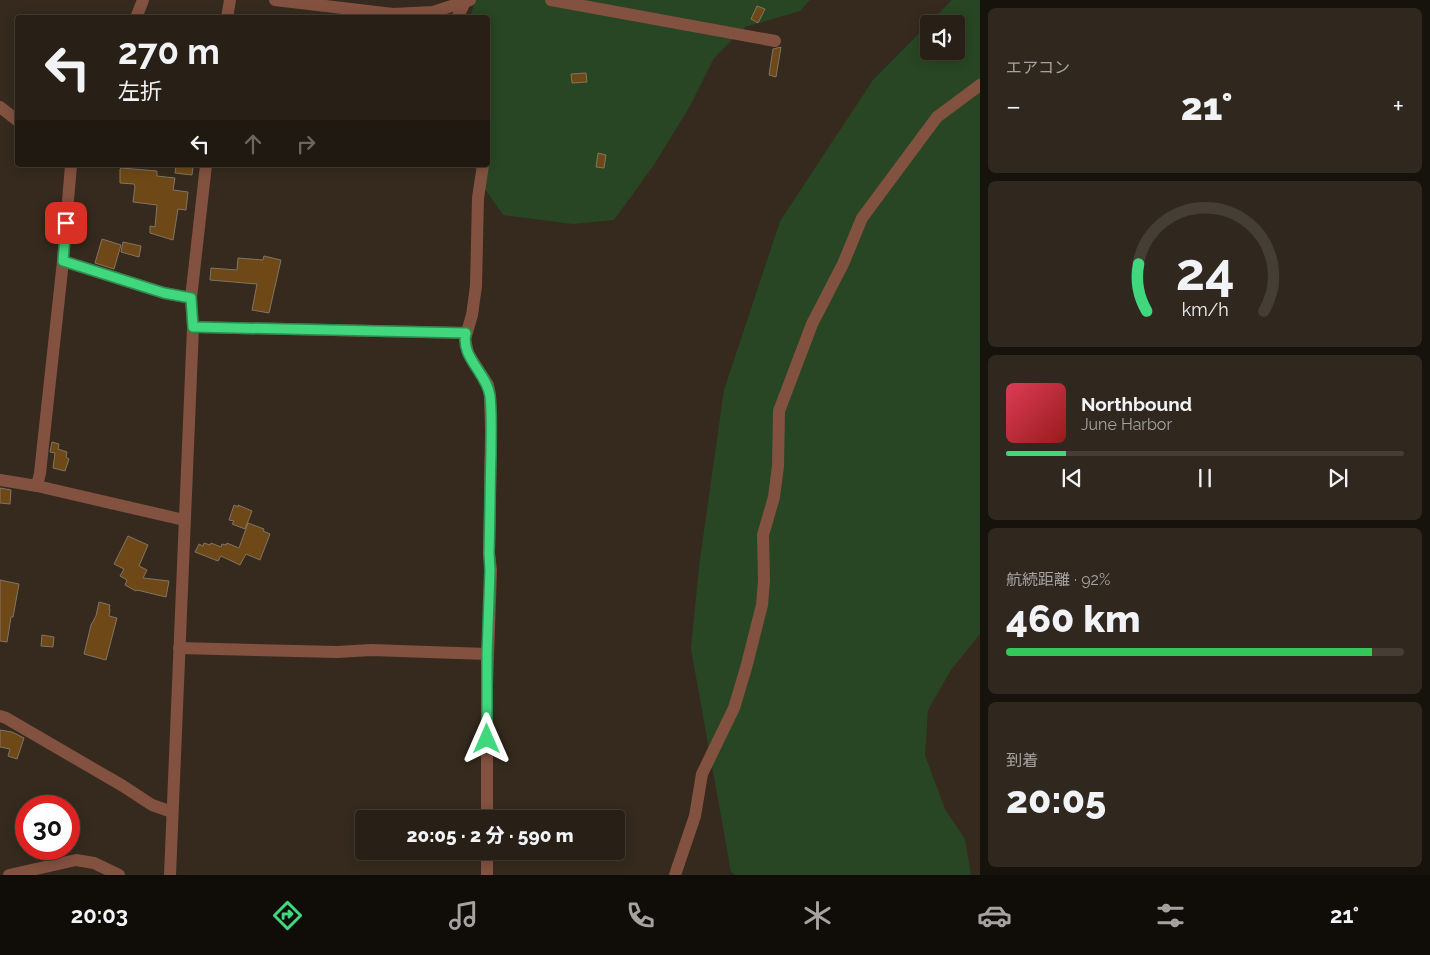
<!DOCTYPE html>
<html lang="ja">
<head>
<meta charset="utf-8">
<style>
  :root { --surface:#282016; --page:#30281f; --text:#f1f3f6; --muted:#a5a3a1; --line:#443e35; --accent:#41d77c }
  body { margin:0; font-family:Raleway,"Noto Sans JP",sans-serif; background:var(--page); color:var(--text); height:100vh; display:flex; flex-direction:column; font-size:19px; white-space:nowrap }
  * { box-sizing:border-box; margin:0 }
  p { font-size:16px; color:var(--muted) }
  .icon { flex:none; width:28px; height:28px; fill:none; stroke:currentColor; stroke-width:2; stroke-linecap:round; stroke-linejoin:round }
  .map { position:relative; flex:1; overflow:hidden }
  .details { display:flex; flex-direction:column; gap:8px; padding:8px; background:#16120c; width:450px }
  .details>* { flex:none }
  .banner { position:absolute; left:15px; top:15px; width:475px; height:152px; border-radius:5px; box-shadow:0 2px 12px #0003,0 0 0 1px var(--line); background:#282016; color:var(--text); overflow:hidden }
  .fabs { position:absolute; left:920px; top:15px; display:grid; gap:10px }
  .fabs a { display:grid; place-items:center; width:45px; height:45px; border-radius:5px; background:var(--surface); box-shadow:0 2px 12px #0003,0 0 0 1px var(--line); font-size:25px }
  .speed { position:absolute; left:15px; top:795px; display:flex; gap:10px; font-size:25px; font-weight:700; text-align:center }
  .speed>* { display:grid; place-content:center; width:65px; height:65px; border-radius:50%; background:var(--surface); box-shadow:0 2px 12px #0003,0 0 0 1px var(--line); line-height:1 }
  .speed .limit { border:8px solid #d22; background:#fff; color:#111 }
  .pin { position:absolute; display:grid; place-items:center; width:42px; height:42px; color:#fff; margin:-21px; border-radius:10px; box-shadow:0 2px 8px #0006 }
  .me { position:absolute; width:55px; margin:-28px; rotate:0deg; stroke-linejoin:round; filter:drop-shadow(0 0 4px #0008) }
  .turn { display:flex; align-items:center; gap:18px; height:105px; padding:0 20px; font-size:22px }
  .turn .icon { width:65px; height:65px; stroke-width:2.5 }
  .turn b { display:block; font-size:35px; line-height:42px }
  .lanes { display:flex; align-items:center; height:48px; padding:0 20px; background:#0003; justify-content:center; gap:25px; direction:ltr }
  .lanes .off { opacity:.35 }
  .big { font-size:38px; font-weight:800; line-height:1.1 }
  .details .card { flex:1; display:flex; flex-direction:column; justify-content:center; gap:8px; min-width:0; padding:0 18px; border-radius:8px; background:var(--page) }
  .details .dial { align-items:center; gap:0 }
  .dial svg { height:130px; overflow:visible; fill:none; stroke:var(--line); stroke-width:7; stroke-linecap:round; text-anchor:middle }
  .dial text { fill:var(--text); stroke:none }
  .song { display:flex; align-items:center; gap:15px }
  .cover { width:60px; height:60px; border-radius:8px; background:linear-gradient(135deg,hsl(350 70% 55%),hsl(0 70% 35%)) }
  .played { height:5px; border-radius:2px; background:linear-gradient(90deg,var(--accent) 15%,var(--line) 15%) }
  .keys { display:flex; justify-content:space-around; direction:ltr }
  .heat { display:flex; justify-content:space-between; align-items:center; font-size:28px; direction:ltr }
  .charge { height:8px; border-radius:4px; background:linear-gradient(90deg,#34c759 92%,var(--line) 0) }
  .trip { position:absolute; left:355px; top:810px; width:270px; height:50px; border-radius:5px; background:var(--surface); box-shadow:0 2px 12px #0003,0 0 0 1px var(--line); font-weight:800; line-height:50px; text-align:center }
  .dock { display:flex; height:80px; justify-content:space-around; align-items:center; background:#100d09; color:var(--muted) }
  .dock .icon { width:35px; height:35px }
  .dock .on { color:var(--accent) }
  .dock b { font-size:22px; color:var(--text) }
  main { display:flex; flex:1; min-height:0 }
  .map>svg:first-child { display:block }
  .green { fill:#284623; fill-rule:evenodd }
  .building { fill:#6e4917; stroke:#817464 }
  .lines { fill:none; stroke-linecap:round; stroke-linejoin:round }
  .minor { stroke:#835140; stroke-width:12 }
  .route-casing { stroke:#2a8c51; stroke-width:12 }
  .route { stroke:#41d77c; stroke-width:9 }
</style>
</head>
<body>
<main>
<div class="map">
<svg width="980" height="875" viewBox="0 0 980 875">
  <rect width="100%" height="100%" fill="#352a1d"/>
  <g class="green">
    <polygon points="475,0 810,0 800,11 745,27 714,58 690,106 654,165 614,220 573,224 503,215 480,182 474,165 488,165 488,18 470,18"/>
    <path d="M 952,0 L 980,0 L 980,634 L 951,670 L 928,710 L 925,755 L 945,809 L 965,839 L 971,875 L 735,875 L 731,872 L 691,649 L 699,566 L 724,390 L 780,221 L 873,80 ZM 929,24 L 956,24 L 956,51 L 929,51 Z"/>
  </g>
  <g class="building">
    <polygon points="757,6 765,9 758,23 751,19"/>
    <polygon points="781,47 776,77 769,75 773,49"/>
    <polygon points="586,73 587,82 572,83 571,74"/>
    <polygon points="598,153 606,155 604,168 596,167"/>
    <polygon points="176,165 193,167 192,175 175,173"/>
    <polygon points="122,168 157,171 157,176 175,178 173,190 188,192 186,210 178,209 173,240 150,233 150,226 155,227 157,205 133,202 135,186 134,185 134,184 120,183 120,169"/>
    <polygon points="102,239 121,245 114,269 95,263"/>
    <polygon points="123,242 141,246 139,257 121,252"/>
    <polygon points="264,256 281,260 269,313 252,310 257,284 210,280 211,268 237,270 238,258 263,260"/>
    <polygon points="52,442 59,444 58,449 67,452 66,457 69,459 65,471 53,468 55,453 50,452"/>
    <polygon points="0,488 11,490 10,504 0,503"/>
    <polygon points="234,505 238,507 238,505 252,511 245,529 232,524 234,521 229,520"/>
    <polygon points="248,523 264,529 263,531 270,534 260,560 246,554 240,565 221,556 218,561 195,552 199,544 203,546 204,543 210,545 211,543 221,547 222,544 226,545 227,543 239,548"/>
    <polygon points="128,536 148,545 139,566 147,570 143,578 169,581 166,597 137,590 136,591 125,585 127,580 120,576 124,569 114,564"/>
    <polygon points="0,580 19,584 13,617 11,617 7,642 0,641"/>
    <polygon points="99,602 110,605 109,609 110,609 109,616 117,618 106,660 84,654 91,625 96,616"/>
    <polygon points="42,635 54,637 53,647 41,646"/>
    <polygon points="0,730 12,732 24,738 17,759 8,756 10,749 0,747"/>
  </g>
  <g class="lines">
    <g class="minor">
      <polyline points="275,0 393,14 433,12 470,0"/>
      <polyline points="551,0 775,41"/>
      <polyline points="136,18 143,0"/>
      <polyline points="227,18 230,0"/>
      <polyline points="457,18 466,0"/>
      <polyline points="0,107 18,121"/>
      <polyline points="483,165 478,198 476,286 472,315 465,339 468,353 474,363 488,385 490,395 491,431 489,553 491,570 487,687 487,819"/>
      <polyline points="63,261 164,293 191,298"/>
      <polyline points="193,327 466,333"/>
      <polyline points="0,480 37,486 184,520"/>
      <polyline points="37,486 40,473 63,261 71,165"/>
      <polyline points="179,648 337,652 371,650 487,654"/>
      <polyline points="0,716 6,718 123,786 152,805 172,812"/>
      <polyline points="9,875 76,860 94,863 119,875"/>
      <polyline points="170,875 193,327 191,298 206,165"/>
      <polyline points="487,875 487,851"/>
      <polyline points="675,875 695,816 702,774 734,708 746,668 762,605 764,580 763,535 774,497 778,466 779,411 812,324 843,264 862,218 937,117 980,85"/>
    </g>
  </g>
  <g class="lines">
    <defs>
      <path id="route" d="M 66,223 L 63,261 L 164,293 L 191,298 L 193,327 L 466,333 C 460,357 487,373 490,396 C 492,415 491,434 491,453 C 490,486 490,520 489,553 L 490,570 L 487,654 L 487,739"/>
    </defs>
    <use href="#route" class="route-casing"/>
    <use href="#route" class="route"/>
  </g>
</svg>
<div class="fabs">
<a><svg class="icon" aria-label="sound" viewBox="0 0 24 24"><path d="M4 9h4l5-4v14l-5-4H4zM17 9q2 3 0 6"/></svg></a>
</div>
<div class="speed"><div class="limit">30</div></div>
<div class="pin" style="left:66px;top:223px;background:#d93025"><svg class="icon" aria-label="arrive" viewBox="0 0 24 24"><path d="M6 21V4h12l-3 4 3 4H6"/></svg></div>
<svg class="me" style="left:487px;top:739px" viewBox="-20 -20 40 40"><path d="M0-17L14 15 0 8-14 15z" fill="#41d77c" stroke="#fff" stroke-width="4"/></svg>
<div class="trip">20:05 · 2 分 · 590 m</div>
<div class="banner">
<div class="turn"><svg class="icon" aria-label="left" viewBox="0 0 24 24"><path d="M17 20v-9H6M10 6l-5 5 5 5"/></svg><div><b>270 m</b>左折</div></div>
<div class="lanes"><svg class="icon" aria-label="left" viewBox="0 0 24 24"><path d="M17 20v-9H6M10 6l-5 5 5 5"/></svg><svg class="icon off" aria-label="ahead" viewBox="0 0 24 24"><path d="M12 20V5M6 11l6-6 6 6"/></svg><svg class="icon off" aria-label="right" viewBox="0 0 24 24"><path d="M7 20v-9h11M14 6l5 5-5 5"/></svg></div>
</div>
</div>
<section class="details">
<div class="card"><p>エアコン</p>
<div class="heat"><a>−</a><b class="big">21°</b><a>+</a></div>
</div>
<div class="card dial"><svg viewBox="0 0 100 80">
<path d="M14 69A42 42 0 1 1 86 69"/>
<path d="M14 69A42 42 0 0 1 9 40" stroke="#41d77c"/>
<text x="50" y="56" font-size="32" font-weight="700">24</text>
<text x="50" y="72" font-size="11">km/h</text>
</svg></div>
<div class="card">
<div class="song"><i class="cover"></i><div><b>Northbound</b><p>June Harbor</p></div></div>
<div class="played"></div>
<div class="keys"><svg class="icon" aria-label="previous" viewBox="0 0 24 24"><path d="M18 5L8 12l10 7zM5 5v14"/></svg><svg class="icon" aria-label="pause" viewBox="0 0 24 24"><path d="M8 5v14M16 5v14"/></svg><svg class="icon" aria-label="next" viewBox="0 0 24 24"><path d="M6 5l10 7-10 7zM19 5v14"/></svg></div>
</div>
<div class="card"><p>航続距離 · 92%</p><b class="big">460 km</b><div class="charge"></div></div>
<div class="card"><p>到着</p><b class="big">20:05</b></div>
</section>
</main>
<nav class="dock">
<b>20:03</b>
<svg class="icon on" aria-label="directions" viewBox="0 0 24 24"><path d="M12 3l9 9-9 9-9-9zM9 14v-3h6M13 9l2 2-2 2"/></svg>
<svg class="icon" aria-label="music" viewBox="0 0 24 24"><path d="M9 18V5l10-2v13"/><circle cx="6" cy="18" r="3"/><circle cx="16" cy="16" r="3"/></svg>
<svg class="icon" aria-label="phone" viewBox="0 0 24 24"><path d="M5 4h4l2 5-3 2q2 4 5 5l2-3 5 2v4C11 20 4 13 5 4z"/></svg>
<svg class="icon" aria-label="climate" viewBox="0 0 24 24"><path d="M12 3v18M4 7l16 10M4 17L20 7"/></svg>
<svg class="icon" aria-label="car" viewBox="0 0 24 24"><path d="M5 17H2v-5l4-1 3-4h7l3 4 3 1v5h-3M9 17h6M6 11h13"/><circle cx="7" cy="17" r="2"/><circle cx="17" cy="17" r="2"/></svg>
<svg class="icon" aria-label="filters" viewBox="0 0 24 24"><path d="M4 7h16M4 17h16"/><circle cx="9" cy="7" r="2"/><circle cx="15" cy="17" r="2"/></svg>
<b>21°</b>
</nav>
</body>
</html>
